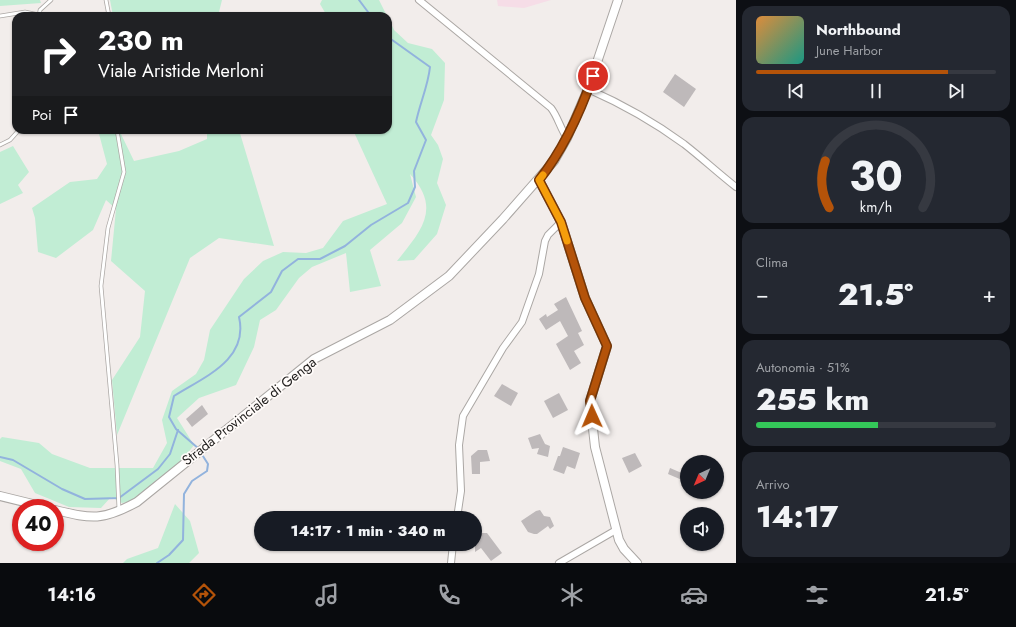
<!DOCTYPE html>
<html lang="it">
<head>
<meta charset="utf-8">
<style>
  :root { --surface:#171b24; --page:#242831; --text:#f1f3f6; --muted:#9ea1a6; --line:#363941; --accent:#b45309 }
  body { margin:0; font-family:Jost,sans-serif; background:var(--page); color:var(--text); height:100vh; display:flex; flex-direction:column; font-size:15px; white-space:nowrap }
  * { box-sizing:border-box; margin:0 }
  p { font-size:13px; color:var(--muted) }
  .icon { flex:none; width:22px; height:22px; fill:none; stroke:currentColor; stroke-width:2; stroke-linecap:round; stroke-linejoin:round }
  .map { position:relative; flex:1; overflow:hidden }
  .details { display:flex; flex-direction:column; gap:6px; padding:6px; background:#0d0f14; width:280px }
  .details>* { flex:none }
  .hud { position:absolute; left:12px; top:12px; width:380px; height:122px; border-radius:12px; box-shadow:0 1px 3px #0004; background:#202124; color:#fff; overflow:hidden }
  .needle { width:26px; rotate:224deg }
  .controls { position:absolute; left:680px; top:455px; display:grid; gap:8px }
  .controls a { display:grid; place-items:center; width:44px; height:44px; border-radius:50%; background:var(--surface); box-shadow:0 1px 3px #0004; font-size:20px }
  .speed { position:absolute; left:12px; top:499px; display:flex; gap:8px; font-size:20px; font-weight:700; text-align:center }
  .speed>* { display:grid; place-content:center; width:52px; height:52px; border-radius:50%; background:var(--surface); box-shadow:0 1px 3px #0004; line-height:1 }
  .speed .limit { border:6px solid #d22; background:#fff; color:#111 }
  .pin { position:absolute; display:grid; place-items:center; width:34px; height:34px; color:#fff; margin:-17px; border:2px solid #fff; border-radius:50%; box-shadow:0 1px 4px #0007 }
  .me { position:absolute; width:44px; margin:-22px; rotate:359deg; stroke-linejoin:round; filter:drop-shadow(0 0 3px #0008) }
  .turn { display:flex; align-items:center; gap:14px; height:84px; padding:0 20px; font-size:18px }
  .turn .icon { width:52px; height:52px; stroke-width:2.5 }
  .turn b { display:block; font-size:28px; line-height:34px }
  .then { display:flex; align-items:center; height:38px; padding:0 20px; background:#0003; gap:8px; font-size:15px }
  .big { font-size:30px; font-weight:800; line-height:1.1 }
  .details .tile { flex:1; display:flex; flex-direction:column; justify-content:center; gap:6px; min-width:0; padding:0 14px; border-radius:12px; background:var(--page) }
  .details .dial { align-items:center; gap:0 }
  .dial svg { height:104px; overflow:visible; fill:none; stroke:var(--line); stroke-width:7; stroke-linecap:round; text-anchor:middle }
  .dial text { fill:var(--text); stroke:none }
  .song { display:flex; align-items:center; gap:12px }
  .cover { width:48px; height:48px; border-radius:6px; background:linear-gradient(135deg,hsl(30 70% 55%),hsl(170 70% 35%)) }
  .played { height:4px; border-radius:2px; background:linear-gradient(90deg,var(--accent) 80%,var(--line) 80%) }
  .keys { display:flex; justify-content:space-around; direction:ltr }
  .heat { display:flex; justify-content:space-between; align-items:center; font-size:22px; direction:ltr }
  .charge { height:6px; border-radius:3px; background:linear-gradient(90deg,#34c759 51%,var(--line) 0) }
  .trip { position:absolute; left:254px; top:511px; width:228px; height:40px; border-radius:20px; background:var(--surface); box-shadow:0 1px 3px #0004; font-weight:800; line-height:40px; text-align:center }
  .dock { display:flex; height:64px; justify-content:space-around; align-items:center; background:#090b0e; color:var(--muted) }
  .dock .icon { width:28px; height:28px }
  .dock .current { color:var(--accent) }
  .dock b { font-size:18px; color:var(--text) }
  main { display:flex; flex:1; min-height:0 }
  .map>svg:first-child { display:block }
  .industrial { fill:#f6dde7 }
  .green { fill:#c1edd4 }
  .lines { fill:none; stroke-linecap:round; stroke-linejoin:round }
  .stream { stroke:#92b3dd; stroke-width:2 }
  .building { fill:#beb9ba }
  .lane-casing { stroke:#aba7a4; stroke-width:4.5 }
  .street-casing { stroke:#aba7a4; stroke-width:8 }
  .secondary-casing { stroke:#aba7a4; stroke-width:10 }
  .lane { stroke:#fff; stroke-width:3 }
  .street { stroke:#fff; stroke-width:6 }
  .secondary { stroke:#fff; stroke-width:8 }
  .route-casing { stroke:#753606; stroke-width:10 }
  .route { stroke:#b45309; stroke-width:7 }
  .slow { stroke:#f59e0b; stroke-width:7 }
  .labels { text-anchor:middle; stroke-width:3.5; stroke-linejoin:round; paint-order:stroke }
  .street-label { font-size:14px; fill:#1e1c1b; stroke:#fffbf9 }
</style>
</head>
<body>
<main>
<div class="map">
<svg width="736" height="563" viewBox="0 0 736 563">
  <rect width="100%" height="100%" fill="#f2edeb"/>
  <polygon class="industrial" points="497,0 551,0 524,8 498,6"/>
  <g class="green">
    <polygon points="0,0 40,0 41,3 0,6"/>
    <polygon points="110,0 222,0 218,16 113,16"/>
    <polygon points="322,0 379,0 387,16 327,16 320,4"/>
    <path d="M 388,17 L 394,30 L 408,43 L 432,49 L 445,63 L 444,100 L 431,135 L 438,145 L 443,159 L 437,183 L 446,205 L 437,234 L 414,260 L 397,261 C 421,231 442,209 410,174 L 416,197 L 402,223 L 370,250 L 381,286 L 350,292 L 346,253 L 312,267 L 299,278 L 276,310 L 260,320 L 254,347 L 236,385 L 199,398 L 177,418 L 194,445 L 178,466 L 133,501 L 122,503 L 111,497 L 101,508 L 69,507 L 35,493 L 21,469 L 0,461 L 0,439 L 2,437 L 39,443 L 52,454 L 90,468 L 153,468 L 167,443 L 162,420 L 172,391 L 196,374 L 204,360 L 210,330 L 244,279 L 263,261 L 283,252 L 306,253 L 323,248 L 343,221 L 387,204 L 353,130 L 388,130 L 388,81 L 392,75 L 388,68 Z"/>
    <polygon points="98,130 120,132 134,161 179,151 207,139 207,130 239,130 274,246 219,238 190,258 117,435 112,380 140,337 145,291 111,261 116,209 106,200 93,230 56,258 38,252 35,218 32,208 70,182 97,179 107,164"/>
    <polygon points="13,146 29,172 18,185 23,193 0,204 0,152"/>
    <polygon points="175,504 190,521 199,553 189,563 123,563 127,559 158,548"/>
  </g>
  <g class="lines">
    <g class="stream">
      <polyline points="359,0 371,16"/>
      <path d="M 199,449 L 176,429 L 169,417 L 174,396 C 204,377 249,360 239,317 L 271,292 L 282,271 L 298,259 L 320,259 L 345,246 L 371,225 L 408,203 L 415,187 L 414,171 L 426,140 L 416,122 C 420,103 428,86 430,67 L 388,37"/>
      <polyline points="0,457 13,460 62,489 85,499 119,498 158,469 170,454 178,430"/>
      <polyline points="157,563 169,555 183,540 184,494 192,481 207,471 208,464 201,453"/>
    </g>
  </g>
  <g class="building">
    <polygon points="675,74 696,89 684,107 663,92"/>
    <polygon points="566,297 582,331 578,333 584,345 574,351 581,363 570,370 556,344 568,336 560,321 546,330 539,319 546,314 547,317 558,310 554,304"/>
    <polygon points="502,384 518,393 511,406 494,396"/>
    <polygon points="559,393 568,410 553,418 544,401"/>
    <polygon points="202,405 208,414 192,427 186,419"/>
    <polygon points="540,434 545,444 550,446 548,457 537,454 539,448 532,449 528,438"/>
    <polygon points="563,447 580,453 575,469 567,466 564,474 553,470 558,456 560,456"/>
    <polygon points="478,450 487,450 490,461 480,462 480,474 472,474 471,456"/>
    <polygon points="635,453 642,466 629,473 622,458"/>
    <polygon points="670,468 684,474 682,480 668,474"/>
    <polygon points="540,510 544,516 550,517 554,526 550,529 548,526 537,534 534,534 528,532 521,521 536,511"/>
    <polygon points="482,533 487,533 502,553 491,561 481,548 475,552 475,538"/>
  </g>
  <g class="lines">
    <defs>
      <g id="lane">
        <polyline points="106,0 109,16"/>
        <polyline points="0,16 25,12 39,15"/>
        <polyline points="39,16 40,10 51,0"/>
        <polyline points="117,130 124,172 108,228 101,286 117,465 119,510"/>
        <polyline points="0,145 10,140 19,130"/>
      </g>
      <g id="street">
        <path d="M 419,0 L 551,108 C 558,117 560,128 567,138"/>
        <path d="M 588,89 C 622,104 654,122 684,144 C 702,158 718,173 736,187"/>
        <polyline points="457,518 461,491 459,445 463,416 503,348 522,322 539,274 545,241 548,235 561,222"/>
        <polyline points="451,563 453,544"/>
        <polyline points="559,563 616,530"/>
      </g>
      <g id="secondary">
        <polyline points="539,180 561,222 585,298 607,346 590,401 595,447 619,540 624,549 637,563"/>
        <polyline points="0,496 49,508"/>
        <path d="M 55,510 C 93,519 102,521 137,502 L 314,359 L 390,320 L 449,276 L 503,219 L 554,161 L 567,138 L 588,89 L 618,0"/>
      </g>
    </defs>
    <use href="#lane" class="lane-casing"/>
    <use href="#street" class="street-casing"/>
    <use href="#secondary" class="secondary-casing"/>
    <use href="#lane" class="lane"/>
    <use href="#street" class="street"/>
    <use href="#secondary" class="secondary"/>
  </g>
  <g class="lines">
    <defs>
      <path id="route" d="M 592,416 L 590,401 L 607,346 L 585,298 L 561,222 L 539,180 C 564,149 580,113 593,76"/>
    </defs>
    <use href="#route" class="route-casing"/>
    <use href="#route" class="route"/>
    <polyline class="slow" points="543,175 539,180 561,222 567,241"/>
  </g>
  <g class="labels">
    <g class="street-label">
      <text transform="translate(249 411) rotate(-38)" y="5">Strada Provinciale di Genga</text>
    </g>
  </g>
</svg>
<div class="controls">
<a><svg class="needle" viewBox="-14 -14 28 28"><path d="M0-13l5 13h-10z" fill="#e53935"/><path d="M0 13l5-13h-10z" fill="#9ea1a6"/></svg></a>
<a><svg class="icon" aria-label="sound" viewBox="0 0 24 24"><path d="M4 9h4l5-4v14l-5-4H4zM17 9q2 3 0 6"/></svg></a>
</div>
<div class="speed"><div class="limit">40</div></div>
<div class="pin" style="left:593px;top:76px;background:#d93025"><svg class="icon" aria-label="arrive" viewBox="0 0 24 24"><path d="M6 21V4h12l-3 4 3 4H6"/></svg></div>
<svg class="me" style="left:592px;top:416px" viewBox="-20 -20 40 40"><path d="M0-17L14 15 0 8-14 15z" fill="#b45309" stroke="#fff" stroke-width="4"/></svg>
<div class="trip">14:17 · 1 min · 340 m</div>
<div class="hud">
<div class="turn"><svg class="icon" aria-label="right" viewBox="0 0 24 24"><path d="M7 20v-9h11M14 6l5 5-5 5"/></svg><div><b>230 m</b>Viale Aristide Merloni</div></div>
<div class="then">Poi<svg class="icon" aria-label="arrive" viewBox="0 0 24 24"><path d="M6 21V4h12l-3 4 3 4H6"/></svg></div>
</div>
</div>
<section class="details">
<div class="tile">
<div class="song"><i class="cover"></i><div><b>Northbound</b><p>June Harbor</p></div></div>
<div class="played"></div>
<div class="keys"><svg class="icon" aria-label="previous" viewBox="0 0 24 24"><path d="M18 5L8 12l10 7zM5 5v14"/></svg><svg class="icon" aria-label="pause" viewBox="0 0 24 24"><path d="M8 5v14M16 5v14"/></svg><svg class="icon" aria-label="next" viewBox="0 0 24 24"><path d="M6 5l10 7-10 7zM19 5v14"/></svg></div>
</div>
<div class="tile dial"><svg viewBox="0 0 100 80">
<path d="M14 69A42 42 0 1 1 86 69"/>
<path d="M14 69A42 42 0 0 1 11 33" stroke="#b45309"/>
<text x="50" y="56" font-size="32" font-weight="700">30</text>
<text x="50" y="72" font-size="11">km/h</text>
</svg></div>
<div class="tile"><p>Clima</p>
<div class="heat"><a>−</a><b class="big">21.5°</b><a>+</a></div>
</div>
<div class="tile"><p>Autonomia · 51%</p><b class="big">255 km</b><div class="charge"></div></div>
<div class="tile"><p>Arrivo</p><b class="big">14:17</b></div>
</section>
</main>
<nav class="dock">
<b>14:16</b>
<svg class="icon current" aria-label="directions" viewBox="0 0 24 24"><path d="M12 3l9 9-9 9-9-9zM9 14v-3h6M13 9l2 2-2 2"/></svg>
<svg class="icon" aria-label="music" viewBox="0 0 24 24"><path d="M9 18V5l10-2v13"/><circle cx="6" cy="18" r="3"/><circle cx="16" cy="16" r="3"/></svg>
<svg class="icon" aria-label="phone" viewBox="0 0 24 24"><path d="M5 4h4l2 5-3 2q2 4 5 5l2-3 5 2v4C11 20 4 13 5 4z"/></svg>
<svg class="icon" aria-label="climate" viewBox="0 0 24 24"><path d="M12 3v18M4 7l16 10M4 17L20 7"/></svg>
<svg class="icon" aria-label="car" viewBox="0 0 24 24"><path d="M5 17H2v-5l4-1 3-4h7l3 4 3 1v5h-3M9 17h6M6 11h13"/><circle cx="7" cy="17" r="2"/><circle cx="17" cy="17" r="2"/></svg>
<svg class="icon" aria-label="filters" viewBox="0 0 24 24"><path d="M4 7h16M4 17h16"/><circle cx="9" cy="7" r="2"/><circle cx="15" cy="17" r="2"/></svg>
<b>21.5°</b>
</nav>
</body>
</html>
